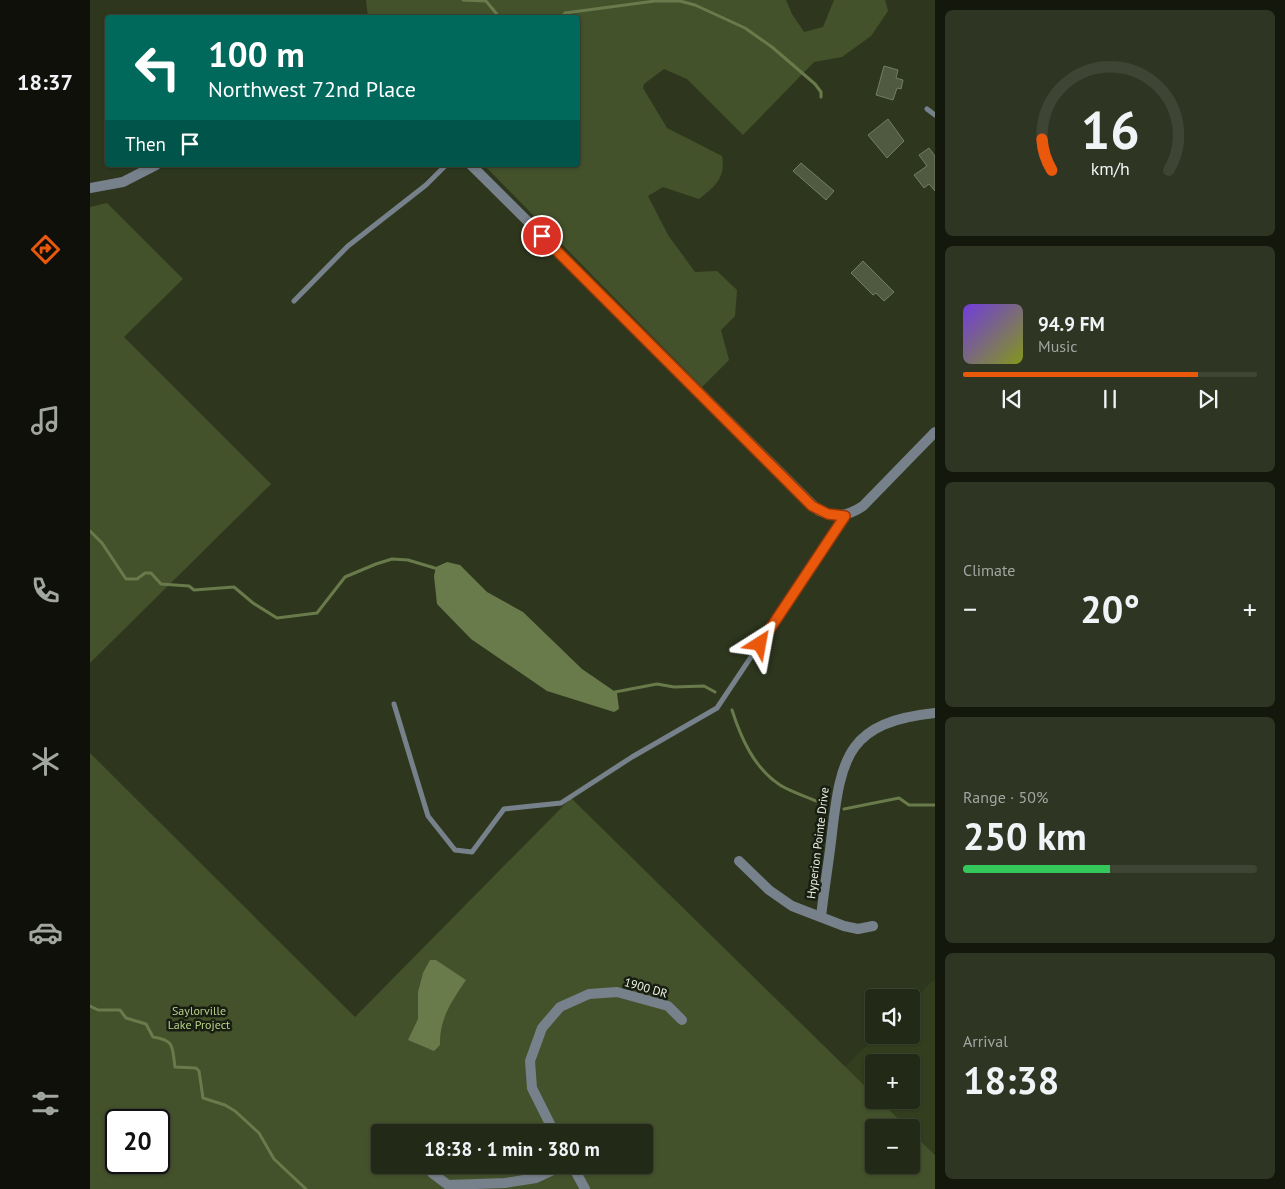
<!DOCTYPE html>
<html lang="en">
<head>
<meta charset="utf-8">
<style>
  :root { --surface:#222916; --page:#2e3523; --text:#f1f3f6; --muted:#a2a6a1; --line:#3f4535; --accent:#ea580c }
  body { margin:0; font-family:"PT Sans",sans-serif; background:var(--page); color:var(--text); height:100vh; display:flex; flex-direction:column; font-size:19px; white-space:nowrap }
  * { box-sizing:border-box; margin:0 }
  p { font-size:16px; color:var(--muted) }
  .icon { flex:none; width:28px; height:28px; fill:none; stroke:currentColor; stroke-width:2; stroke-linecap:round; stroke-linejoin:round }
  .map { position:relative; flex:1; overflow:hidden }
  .panel { display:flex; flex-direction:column; gap:10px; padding:10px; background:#13170c; width:350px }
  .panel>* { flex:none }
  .top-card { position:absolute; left:15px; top:15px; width:475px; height:152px; border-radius:5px; box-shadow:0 1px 4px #0004,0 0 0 1px var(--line); background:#00695c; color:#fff; overflow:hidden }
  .tools { position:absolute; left:775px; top:989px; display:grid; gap:10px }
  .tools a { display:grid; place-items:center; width:55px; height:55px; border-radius:5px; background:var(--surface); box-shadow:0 1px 4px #0004,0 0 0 1px var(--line); font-size:25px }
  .speed { position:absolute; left:15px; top:1109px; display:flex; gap:10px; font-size:25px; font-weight:700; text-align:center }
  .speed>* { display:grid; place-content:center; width:65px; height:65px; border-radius:50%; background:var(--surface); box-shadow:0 1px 4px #0004,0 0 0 1px var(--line); line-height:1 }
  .speed .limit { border:2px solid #111; border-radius:8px; background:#fff; color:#111 }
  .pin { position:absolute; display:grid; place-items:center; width:42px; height:42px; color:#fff; margin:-21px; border:2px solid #fff; border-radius:50%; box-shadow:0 1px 5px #0007 }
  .me { position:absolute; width:55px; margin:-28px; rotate:34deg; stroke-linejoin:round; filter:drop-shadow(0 0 4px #0008) }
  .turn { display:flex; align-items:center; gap:18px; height:105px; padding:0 20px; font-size:22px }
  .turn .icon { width:65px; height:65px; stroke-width:2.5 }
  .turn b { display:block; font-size:35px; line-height:42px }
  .then { display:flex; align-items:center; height:48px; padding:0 20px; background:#0003; gap:10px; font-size:19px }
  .big { font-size:38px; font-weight:600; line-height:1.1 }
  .panel .card { flex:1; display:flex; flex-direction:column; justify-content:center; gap:8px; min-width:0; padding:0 18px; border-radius:8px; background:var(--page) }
  .panel .dial { align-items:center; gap:0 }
  .dial svg { height:130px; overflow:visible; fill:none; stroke:var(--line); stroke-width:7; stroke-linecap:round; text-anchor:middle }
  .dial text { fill:var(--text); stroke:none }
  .song { display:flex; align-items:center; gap:15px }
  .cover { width:60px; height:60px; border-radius:8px; background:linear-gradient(135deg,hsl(260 70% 55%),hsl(70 70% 35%)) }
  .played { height:5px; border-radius:2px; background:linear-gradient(90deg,var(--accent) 80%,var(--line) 80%) }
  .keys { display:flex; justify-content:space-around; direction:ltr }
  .heat { display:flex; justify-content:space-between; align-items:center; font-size:28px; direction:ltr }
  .charge { height:8px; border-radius:4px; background:linear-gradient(90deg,#34c759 50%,var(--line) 0) }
  .trip { position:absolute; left:281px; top:1124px; width:282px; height:50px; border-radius:5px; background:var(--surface); box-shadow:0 1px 4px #0004,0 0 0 1px var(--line); font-weight:600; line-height:50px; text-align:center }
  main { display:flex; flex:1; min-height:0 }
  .tab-bar { display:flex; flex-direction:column; width:90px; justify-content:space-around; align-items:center; background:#0e1009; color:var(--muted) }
  .tab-bar .icon { width:35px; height:35px }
  .tab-bar .on { color:var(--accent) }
  .tab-bar b { font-size:22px; color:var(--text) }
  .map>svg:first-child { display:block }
  .built { fill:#333e1e }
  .green { fill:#44522b; fill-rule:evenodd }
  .water { fill:#697a4b }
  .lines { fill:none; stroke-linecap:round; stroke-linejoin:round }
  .stream { stroke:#697a4b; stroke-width:3 }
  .building { fill:#505a40; stroke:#727d61 }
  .lane { stroke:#77818b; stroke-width:5 }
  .street { stroke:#77818b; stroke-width:10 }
  .route-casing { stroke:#983908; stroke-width:12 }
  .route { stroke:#ea580c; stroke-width:9 }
  .labels { text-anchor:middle; stroke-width:5; stroke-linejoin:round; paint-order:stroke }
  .street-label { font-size:12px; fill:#edf3e3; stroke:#181d12 }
  .park-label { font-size:12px; fill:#b7d288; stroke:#181d12 }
</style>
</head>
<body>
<main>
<nav class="tab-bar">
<b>18:37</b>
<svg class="icon on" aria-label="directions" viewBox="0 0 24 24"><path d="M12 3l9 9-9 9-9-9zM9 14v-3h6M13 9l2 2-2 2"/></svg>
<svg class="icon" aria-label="music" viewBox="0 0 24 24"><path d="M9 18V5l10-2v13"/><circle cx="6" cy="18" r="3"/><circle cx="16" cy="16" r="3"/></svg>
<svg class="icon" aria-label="phone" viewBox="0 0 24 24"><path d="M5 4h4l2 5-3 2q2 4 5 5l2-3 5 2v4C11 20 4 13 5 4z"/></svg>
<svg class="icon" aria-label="climate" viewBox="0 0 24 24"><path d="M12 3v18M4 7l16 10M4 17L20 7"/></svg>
<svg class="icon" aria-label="car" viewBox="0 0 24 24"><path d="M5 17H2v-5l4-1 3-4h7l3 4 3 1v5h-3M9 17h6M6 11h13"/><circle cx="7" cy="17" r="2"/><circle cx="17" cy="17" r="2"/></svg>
<svg class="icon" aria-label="filters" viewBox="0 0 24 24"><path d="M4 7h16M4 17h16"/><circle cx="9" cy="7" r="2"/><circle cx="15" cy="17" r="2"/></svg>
</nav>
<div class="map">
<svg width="845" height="1189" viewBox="0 0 845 1189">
  <rect width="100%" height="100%" fill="#2e371e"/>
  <polygon class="built" points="845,979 845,1155 821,1132 821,1128 817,1127 789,1100 821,1100 821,1062 784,1062 784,1095 755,1067 788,1035 821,1035 821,1002"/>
  <g class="green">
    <path d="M 276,0 L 696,0 L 702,14 L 714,32 L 733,27 L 744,0 L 795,0 L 798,11 L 781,36 L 752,57 L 724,62 L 653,135 L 597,79 L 574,69 L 554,84 L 553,88 L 577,128 L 632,156 C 636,178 625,186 609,199 L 573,187 L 558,196 L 578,235 L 605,272 L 627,271 L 647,290 L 645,316 L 631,330 L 639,360 L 612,387 L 394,165 L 488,165 L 488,18 L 278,17 Z"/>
    <polygon points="17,203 93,279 34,337 181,484 0,663 0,207"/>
    <path d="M 0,753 L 265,1017 L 481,798 L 784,1095 L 784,1100 L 789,1100 L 817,1127 L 784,1128 L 784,1165 L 821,1165 L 821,1132 L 845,1155 L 845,1189 L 0,1189 ZM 26,1120 L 69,1120 L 69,1162 L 26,1162 ZM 290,1132 L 555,1132 L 555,1165 L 290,1165 Z"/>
  </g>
  <g class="water">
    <polygon points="357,562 370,565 397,592 433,612 492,669 527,693 529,709 524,712 457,691 381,639 347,604 344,576 346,567"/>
    <path d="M 340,960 L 346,960 L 376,980 C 362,1001 349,1019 350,1045 L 344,1051 L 318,1040 L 328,1019 L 328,992 L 333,973 Z"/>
  </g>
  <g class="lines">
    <g class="stream">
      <polyline points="373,0 396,1 410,18"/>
      <polyline points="470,18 475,13 565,1 590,1 605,5 655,28 682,47 725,84 731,92 731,97"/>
      <polyline points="0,531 12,543 36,579 47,579 55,573 61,573 71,584 99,586 104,590 144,587 163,603 187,618 227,613 255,577 286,564 302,559 318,560 348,569"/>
      <polyline points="525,692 567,684 584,687 614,686 625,692"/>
      <path d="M 642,710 C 651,738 664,768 690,785 C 699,791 715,796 726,801"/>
      <polyline points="754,809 809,798 819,805 845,805"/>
      <path d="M 0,1006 L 8,1010 L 30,1010 L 36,1018 L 56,1024 L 63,1037 C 85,1040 82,1047 85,1067 L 106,1068 L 109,1071 L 113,1098 L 135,1105 L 145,1111 L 169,1133 L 184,1159 L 216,1189"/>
    </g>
  </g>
  <g class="building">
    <polygon points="794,66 808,70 806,78 813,80 811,89 807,88 803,100 786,95"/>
    <polygon points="798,119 814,141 797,158 778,135"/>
    <polygon points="839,148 845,156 845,191 839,184 834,188 824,175 837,166 829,155"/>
    <polygon points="711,163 744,191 736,200 703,171"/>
    <polygon points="773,261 804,292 794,301 786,293 783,295 761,273"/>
  </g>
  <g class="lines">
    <g class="lane">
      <polyline points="837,109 845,115"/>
      <polyline points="204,301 258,246 336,185 356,165"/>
      <polyline points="304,704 338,816 365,850 382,852 414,809 471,803 542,757 627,708 755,516"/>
    </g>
    <g class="street">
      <path d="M 381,165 L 729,511 C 746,518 758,516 773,506 L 845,432"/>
      <polyline points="0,188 33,182 66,165"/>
      <polyline points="649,861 679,890 702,906 754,926 768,929 783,926"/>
      <path d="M 731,917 C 734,889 739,861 742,833 C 751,755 759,722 845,713"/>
      <polyline points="464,1132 442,1088 440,1061 452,1028 470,1007 499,994 527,992 578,1006 592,1020"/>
      <polyline points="482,1165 495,1189"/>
      <polyline points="342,1173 358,1185 415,1183 446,1178 474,1165"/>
    </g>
  </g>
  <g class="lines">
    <defs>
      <polyline id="route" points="452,236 722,506 738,514 755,516 670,644"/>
    </defs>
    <use href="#route" class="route-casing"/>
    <use href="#route" class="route"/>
  </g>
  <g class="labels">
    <g class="street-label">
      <text transform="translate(728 843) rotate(-83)" y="4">Hyperion Pointe Drive</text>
      <text transform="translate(556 988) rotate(16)" y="4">1900 DR</text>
    </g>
    <g class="park-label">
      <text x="109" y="1015">Saylorville<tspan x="109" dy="14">Lake Project</tspan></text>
    </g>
  </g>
</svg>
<div class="tools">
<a><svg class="icon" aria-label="sound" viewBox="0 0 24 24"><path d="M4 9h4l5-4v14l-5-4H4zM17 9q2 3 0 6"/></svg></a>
<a>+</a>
<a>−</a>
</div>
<div class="speed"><div class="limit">20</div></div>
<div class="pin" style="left:452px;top:236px;background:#d93025"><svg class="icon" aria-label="arrive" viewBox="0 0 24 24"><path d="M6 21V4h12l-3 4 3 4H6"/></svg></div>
<svg class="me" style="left:670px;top:644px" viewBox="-20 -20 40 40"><path d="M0-17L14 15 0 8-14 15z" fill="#ea580c" stroke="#fff" stroke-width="4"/></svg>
<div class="trip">18:38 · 1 min · 380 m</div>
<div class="top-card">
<div class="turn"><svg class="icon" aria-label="left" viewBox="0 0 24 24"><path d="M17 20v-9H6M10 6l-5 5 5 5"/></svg><div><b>100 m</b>Northwest 72nd Place</div></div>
<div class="then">Then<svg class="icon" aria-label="arrive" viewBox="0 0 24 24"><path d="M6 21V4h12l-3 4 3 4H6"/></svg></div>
</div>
</div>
<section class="panel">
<div class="card dial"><svg viewBox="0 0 100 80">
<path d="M14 69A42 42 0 1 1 86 69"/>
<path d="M14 69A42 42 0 0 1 8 50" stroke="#ea580c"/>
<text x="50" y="56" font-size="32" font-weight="700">16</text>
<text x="50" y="72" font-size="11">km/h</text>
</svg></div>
<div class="card">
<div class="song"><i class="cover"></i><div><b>94.9 FM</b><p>Music</p></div></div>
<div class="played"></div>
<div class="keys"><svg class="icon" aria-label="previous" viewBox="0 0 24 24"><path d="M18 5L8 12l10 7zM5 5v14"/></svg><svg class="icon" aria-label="pause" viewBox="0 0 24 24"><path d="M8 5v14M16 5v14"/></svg><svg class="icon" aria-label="next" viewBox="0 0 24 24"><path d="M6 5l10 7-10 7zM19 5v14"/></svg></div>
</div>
<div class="card"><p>Climate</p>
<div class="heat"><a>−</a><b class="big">20°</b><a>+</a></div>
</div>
<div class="card"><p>Range · 50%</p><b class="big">250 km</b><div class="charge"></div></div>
<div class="card"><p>Arrival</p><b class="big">18:38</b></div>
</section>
</main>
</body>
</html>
